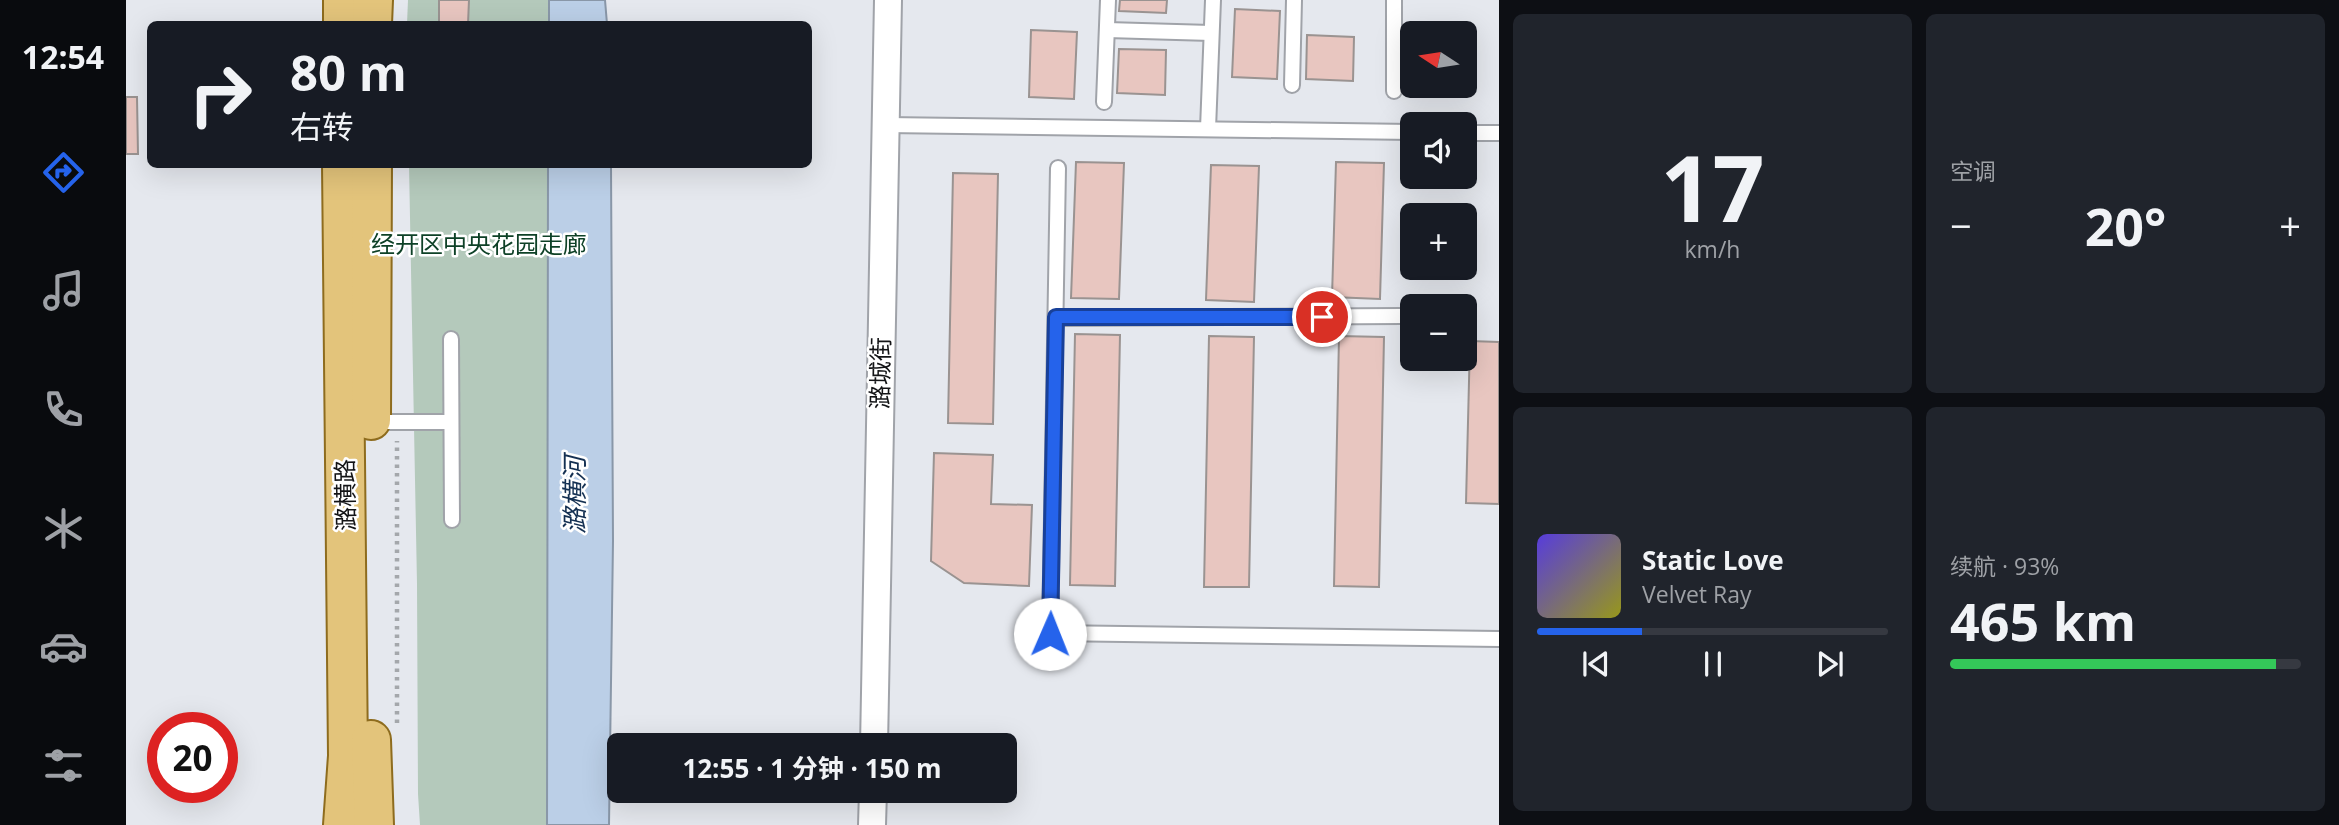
<!DOCTYPE html>
<html lang="zh">
<head>
<meta charset="utf-8">
<style>
  :root { --surface:#171b24; --page:#20242c; --text:#f1f3f6; --muted:#9ea1a6; --line:#363941; --accent:#2563eb }
  body { margin:0; font-family:"Open Sans","Noto Sans SC",sans-serif; background:var(--page); color:var(--text); height:100vh; display:flex; flex-direction:column; font-size:26px; white-space:nowrap }
  * { box-sizing:border-box; margin:0 }
  p { font-size:23px; color:var(--muted) }
  .icon { flex:none; width:38px; height:38px; fill:none; stroke:currentColor; stroke-width:2; stroke-linecap:round; stroke-linejoin:round }
  .map { position:relative; flex:1; overflow:hidden }
  .side { display:flex; flex-direction:column; gap:14px; padding:14px; background:#0d0f14; width:840px }
  .side>* { flex:none }
  .guide { position:absolute; left:21px; top:21px; width:665px; height:147px; border-radius:10px; box-shadow:0 7px 28px #0002; background:#171b24; color:var(--text); overflow:hidden }
  .needle { width:46px; rotate:282deg }
  .tools { position:absolute; left:1274px; top:21px; display:grid; gap:14px }
  .tools a { display:grid; place-items:center; width:77px; height:77px; border-radius:10px; background:var(--surface); box-shadow:0 7px 28px #0002; font-size:35px }
  .speed { position:absolute; left:21px; top:712px; display:flex; gap:14px; font-size:35px; font-weight:700; text-align:center }
  .speed>* { display:grid; place-content:center; width:91px; height:91px; border-radius:50%; background:var(--surface); box-shadow:0 7px 28px #0002; line-height:1 }
  .speed .limit { border:10px solid #d22; background:#fff; color:#111 }
  .pin { position:absolute; display:grid; place-items:center; width:60px; height:60px; color:#fff; margin:-30px; border:4px solid #fff; border-radius:50%; box-shadow:0 2px 7px #0007 }
  .me { position:absolute; width:77px; margin:-38px; rotate:1deg; stroke-linejoin:round; filter:drop-shadow(0 0 5px #0008) }
  .turn { display:flex; align-items:center; gap:24px; height:147px; padding:0 28px; font-size:32px }
  .turn .icon { width:91px; height:91px; stroke-width:2.5 }
  .turn b { display:block; font-size:49px; line-height:60px }
  .big { font-size:52px; font-weight:700; line-height:1.1 }
  .side .widget { flex:1; display:flex; flex-direction:column; justify-content:center; gap:10px; min-width:0; padding:0 24px; border-radius:10px; background:var(--page) }
  .side .dial { align-items:center; gap:0 }
  .dial b { font-size:91px; line-height:1 }
  .song { display:flex; align-items:center; gap:21px }
  .cover { width:84px; height:84px; border-radius:10px; background:linear-gradient(135deg,hsl(250 70% 55%),hsl(60 70% 35%)) }
  .played { height:7px; border-radius:4px; background:linear-gradient(90deg,var(--accent) 30%,var(--line) 30%) }
  .keys { display:flex; justify-content:space-around; direction:ltr }
  .heat { display:flex; justify-content:space-between; align-items:center; font-size:38px; direction:ltr }
  .charge { height:10px; border-radius:5px; background:linear-gradient(90deg,#34c759 93%,var(--line) 0) }
  .side .tiles { flex:1; display:grid; gap:14px; grid-template-columns:repeat(2,1fr) }
  .trip { position:absolute; left:481px; top:733px; width:410px; height:70px; border-radius:10px; background:var(--surface); box-shadow:0 7px 28px #0002; font-weight:700; line-height:70px; text-align:center }
  main { display:flex; flex:1; min-height:0 }
  .menu { display:flex; flex-direction:column; width:126px; justify-content:space-around; align-items:center; background:#090b0e; color:var(--muted) }
  .menu .icon { width:49px; height:49px }
  .menu .selected { color:var(--accent) }
  .menu b { font-size:32px; color:var(--text) }
  .map>svg:first-child { display:block }
  .green { fill:#b4c9bb }
  .water { fill:#bbcfe7; stroke:#8997a8; stroke-width:2 }
  .building { fill:#e8c6c0; stroke:#9a9391; stroke-width:2 }
  .lines { fill:none; stroke-linecap:round; stroke-linejoin:round }
  .lane-casing { stroke:#a0a3a9; stroke-width:18 }
  .street-casing { stroke:#a0a3a9; stroke-width:30 }
  .primary-casing { stroke:#8e6c1e; stroke-width:42 }
  .path { stroke:#a4a7ab; stroke-width:4.5; stroke-dasharray:3.5 5; stroke-linecap:butt }
  .lane { stroke:#fff; stroke-width:14 }
  .street { stroke:#fff; stroke-width:26 }
  .primary { stroke:#e3c47b; stroke-width:38 }
  .route-casing { stroke:#184099; stroke-width:18 }
  .route { stroke:#2563eb; stroke-width:12 }
  .labels { text-anchor:middle; stroke-width:5; stroke-linejoin:round; paint-order:stroke }
  .park-label { font-size:24px; fill:#0e4127; stroke:#fff }
  .street-label { font-size:24px; fill:#131416; stroke:#fff }
  .water-label { font-size:26px; font-style:italic; fill:#143052; stroke:#fff }
</style>
</head>
<body>
<main>
<nav class="menu">
<b>12:54</b>
<svg class="icon selected" aria-label="directions" viewBox="0 0 24 24"><path d="M12 3l9 9-9 9-9-9zM9 14v-3h6M13 9l2 2-2 2"/></svg>
<svg class="icon" aria-label="music" viewBox="0 0 24 24"><path d="M9 18V5l10-2v13"/><circle cx="6" cy="18" r="3"/><circle cx="16" cy="16" r="3"/></svg>
<svg class="icon" aria-label="phone" viewBox="0 0 24 24"><path d="M5 4h4l2 5-3 2q2 4 5 5l2-3 5 2v4C11 20 4 13 5 4z"/></svg>
<svg class="icon" aria-label="climate" viewBox="0 0 24 24"><path d="M12 3v18M4 7l16 10M4 17L20 7"/></svg>
<svg class="icon" aria-label="car" viewBox="0 0 24 24"><path d="M5 17H2v-5l4-1 3-4h7l3 4 3 1v5h-3M9 17h6M6 11h13"/><circle cx="7" cy="17" r="2"/><circle cx="17" cy="17" r="2"/></svg>
<svg class="icon" aria-label="filters" viewBox="0 0 24 24"><path d="M4 7h16M4 17h16"/><circle cx="9" cy="7" r="2"/><circle cx="15" cy="17" r="2"/></svg>
</nav>
<div class="map">
<svg width="1373" height="825" viewBox="0 0 1373 825">
  <rect width="100%" height="100%" fill="#e5e8ee"/>
  <g class="green">
    <polygon points="282,0 423,0 423,24 281,24"/>
    <polygon points="283,165 422,165 421,825 294,825 292,794 291,584"/>
  </g>
  <g class="water">
    <polygon points="423,0 479,0 481,24 423,24"/>
    <polygon points="422,165 485,165 487,541 483,825 421,825"/>
  </g>
  <g class="building">
    <polygon points="313,0 343,0 342,24 313,24"/>
    <polygon points="994,0 1041,0 1040,13 993,11"/>
    <polygon points="1109,9 1154,11 1151,79 1106,77"/>
    <polygon points="905,30 951,32 948,99 903,97"/>
    <polygon points="1181,35 1228,37 1227,81 1180,79"/>
    <polygon points="993,49 1040,50 1039,95 991,93"/>
    <polygon points="0,97 11,97 12,154 0,154"/>
    <polygon points="950,162 998,163 993,299 945,298"/>
    <polygon points="1210,162 1258,163 1254,299 1206,297"/>
    <polygon points="1085,165 1133,166 1128,302 1080,300"/>
    <polygon points="827,173 872,174 867,424 822,423"/>
    <polygon points="949,334 994,335 989,586 944,585"/>
    <polygon points="1083,336 1128,337 1123,587 1078,587"/>
    <polygon points="1213,336 1258,337 1253,587 1208,586"/>
    <polygon points="1344,341 1373,342 1373,504 1340,503"/>
    <polygon points="808,453 867,455 865,504 906,505 903,586 838,583 805,561"/>
  </g>
  <g class="lines">
    <defs>
      <g id="lane">
        <polyline points="981,30 1085,33"/>
        <polyline points="1166,85 1168,0"/>
        <polyline points="1268,91 1268,0"/>
        <polyline points="978,102 982,0"/>
        <polyline points="760,125 1286,132"/>
        <polyline points="1082,129 1087,0"/>
        <polyline points="1339,133 1373,133"/>
        <polyline points="932,168 924,633 1373,639"/>
        <polyline points="930,318 1276,316"/>
        <polyline points="325,339 326,520"/>
        <polyline points="246,422 325,422"/>
      </g>
      <g id="street">
        <polyline points="748,746 762,0"/>
        <polyline points="746,825 747,791"/>
      </g>
      <g id="primary">
        <polyline points="217,24 217,0"/>
        <polyline points="246,24 247,0"/>
        <polyline points="216,164 222,756 217,825"/>
        <polyline points="245,420 246,164"/>
        <polyline points="245,740 248,825"/>
      </g>
    </defs>
    <use href="#lane" class="lane-casing"/>
    <use href="#street" class="street-casing"/>
    <use href="#primary" class="primary-casing"/>
    <polyline class="path" points="271,723 271,441"/>
    <use href="#lane" class="lane"/>
    <use href="#street" class="street"/>
    <use href="#primary" class="primary"/>
  </g>
  <g class="lines">
    <defs>
      <polyline id="route" points="924,634 930,317 1196,317"/>
    </defs>
    <use href="#route" class="route-casing"/>
    <use href="#route" class="route"/>
  </g>
  <g class="labels">
    <g class="park-label">
      <text x="353" y="253">经开区中央花园走廊</text>
    </g>
    <g class="street-label">
      <text transform="translate(755 373) rotate(-89)" y="8">潞城街</text>
      <text transform="translate(220 495) rotate(-91)" y="8">潞横路</text>
    </g>
    <g class="water-label">
      <text transform="translate(449 495) rotate(-90)" y="9">潞横河</text>
    </g>
  </g>
</svg>
<div class="tools">
<a><svg class="needle" viewBox="-14 -14 28 28"><path d="M0-13l5 13h-10z" fill="#e53935"/><path d="M0 13l5-13h-10z" fill="#9ea1a6"/></svg></a>
<a><svg class="icon" aria-label="sound" viewBox="0 0 24 24"><path d="M4 9h4l5-4v14l-5-4H4zM17 9q2 3 0 6"/></svg></a>
<a>+</a>
<a>−</a>
</div>
<div class="speed"><div class="limit">20</div></div>
<div class="pin" style="left:1196px;top:317px;background:#d93025"><svg class="icon" aria-label="arrive" viewBox="0 0 24 24"><path d="M6 21V4h12l-3 4 3 4H6"/></svg></div>
<svg class="me" style="left:924px;top:634px" viewBox="-20 -20 40 40"><circle r="19" fill="#fff"/><path d="M0-13L10 11 0 6-10 11z" fill="#2563eb"/></svg>
<div class="trip">12:55 · 1 分钟 · 150 m</div>
<div class="guide">
<div class="turn"><svg class="icon" aria-label="right" viewBox="0 0 24 24"><path d="M7 20v-9h11M14 6l5 5-5 5"/></svg><div><b>80 m</b>右转</div></div>
</div>
</div>
<section class="side">
<div class="tiles">
<div class="widget dial"><b>17</b><p>km/h</p></div>
<div class="widget"><p>空调</p>
<div class="heat"><a>−</a><b class="big">20°</b><a>+</a></div>
</div>
<div class="widget">
<div class="song"><i class="cover"></i><div><b>Static Love</b><p>Velvet Ray</p></div></div>
<div class="played"></div>
<div class="keys"><svg class="icon" aria-label="previous" viewBox="0 0 24 24"><path d="M18 5L8 12l10 7zM5 5v14"/></svg><svg class="icon" aria-label="pause" viewBox="0 0 24 24"><path d="M8 5v14M16 5v14"/></svg><svg class="icon" aria-label="next" viewBox="0 0 24 24"><path d="M6 5l10 7-10 7zM19 5v14"/></svg></div>
</div>
<div class="widget"><p>续航 · 93%</p><b class="big">465 km</b><div class="charge"></div></div>
</div>
</section>
</main>
</body>
</html>
